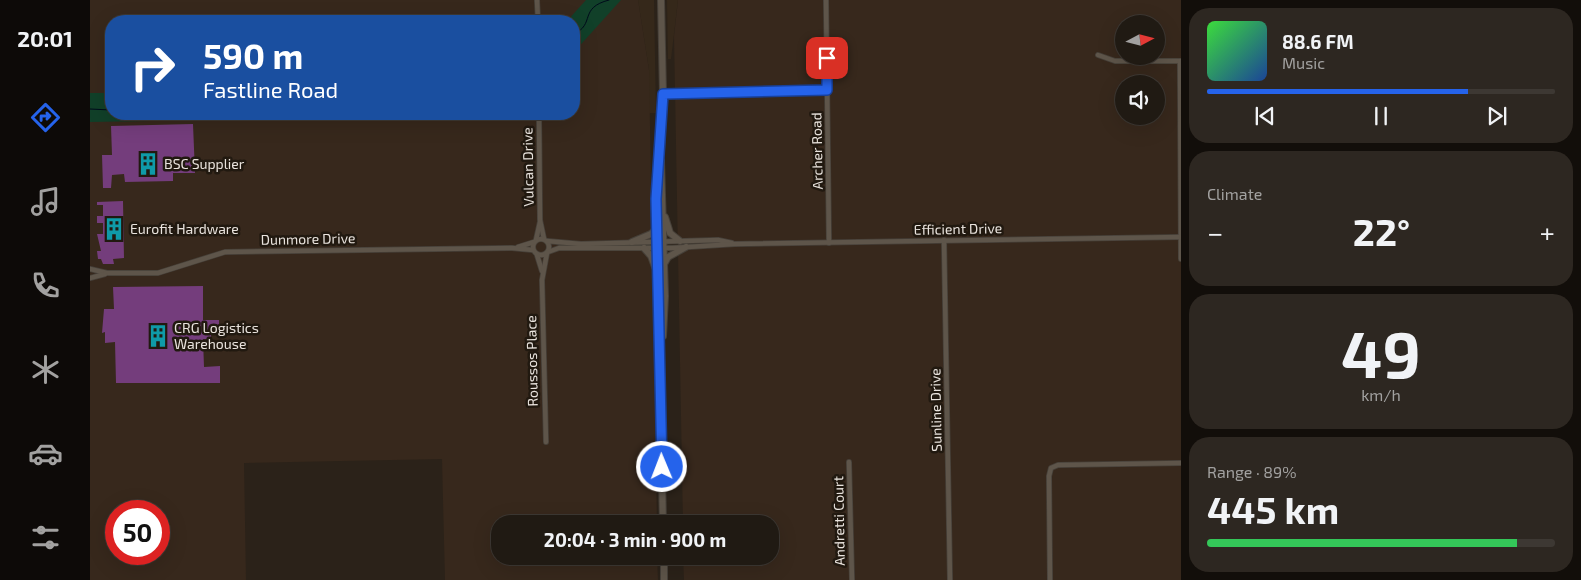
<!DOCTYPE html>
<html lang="en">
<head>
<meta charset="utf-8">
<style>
  :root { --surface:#201a13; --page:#2d2721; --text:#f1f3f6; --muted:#a2a1a0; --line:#3d3833; --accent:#2563eb }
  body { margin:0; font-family:"Exo 2",sans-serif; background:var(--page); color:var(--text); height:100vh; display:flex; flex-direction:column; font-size:19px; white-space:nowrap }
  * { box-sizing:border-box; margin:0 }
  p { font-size:16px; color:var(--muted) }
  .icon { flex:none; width:28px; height:28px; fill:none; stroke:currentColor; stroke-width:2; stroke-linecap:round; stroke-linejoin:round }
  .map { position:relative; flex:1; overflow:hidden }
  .panel { display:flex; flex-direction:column; gap:8px; padding:8px; background:#120e0a; width:400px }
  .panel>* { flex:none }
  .guide { position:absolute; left:15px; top:15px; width:475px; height:105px; border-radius:20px; box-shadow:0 5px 20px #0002,0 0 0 1px var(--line); background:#1a4fa0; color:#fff; overflow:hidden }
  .needle { width:32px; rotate:83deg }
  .tools { position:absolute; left:1025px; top:15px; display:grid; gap:10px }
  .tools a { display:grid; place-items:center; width:50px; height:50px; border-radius:50%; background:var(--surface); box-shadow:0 5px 20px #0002,0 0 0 1px var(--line); font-size:25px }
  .speed { position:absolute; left:15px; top:500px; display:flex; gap:10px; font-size:25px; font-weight:700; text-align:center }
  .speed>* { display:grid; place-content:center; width:65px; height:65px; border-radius:50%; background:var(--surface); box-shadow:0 5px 20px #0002,0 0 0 1px var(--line); line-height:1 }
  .speed .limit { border:8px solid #d22; background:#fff; color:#111 }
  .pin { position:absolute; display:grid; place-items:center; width:42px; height:42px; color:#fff; margin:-21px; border-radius:10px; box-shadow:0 2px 8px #0006 }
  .me { position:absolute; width:55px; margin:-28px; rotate:359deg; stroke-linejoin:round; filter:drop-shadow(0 0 4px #0008) }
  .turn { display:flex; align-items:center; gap:18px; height:105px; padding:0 15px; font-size:22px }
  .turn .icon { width:65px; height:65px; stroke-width:2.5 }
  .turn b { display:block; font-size:35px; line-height:42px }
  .big { font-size:38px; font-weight:700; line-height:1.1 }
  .panel .widget { flex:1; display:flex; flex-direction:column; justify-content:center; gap:8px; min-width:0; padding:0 18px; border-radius:20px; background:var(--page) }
  .panel .dial { align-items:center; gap:0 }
  .dial b { font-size:65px; line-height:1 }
  .song { display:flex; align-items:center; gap:15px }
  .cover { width:60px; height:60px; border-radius:8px; background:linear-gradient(135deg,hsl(120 70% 55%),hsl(220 70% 35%)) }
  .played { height:5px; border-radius:2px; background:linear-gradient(90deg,var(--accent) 75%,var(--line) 75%) }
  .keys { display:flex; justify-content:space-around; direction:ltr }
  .heat { display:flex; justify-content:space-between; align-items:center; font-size:28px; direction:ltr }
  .charge { height:8px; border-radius:4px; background:linear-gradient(90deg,#34c759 89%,var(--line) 0) }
  .trip { position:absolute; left:401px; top:515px; width:288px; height:50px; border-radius:20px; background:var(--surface); box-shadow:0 5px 20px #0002,0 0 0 1px var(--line); font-weight:700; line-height:50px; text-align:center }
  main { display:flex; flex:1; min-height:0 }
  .menu { display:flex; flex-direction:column; width:90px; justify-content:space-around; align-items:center; background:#0d0a08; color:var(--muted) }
  .menu .icon { width:35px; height:35px }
  .menu .current { color:var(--accent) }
  .menu b { font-size:22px; color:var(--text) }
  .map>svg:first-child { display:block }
  .built { fill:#35281a }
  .industrial { fill:#37281c; fill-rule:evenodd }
  .green { fill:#114029 }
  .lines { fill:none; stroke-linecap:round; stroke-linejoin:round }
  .stream { stroke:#000a1b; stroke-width:1 }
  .building { fill:#743d7c }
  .street-casing { stroke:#464039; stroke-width:6 }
  .secondary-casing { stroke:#464039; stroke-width:8 }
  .street { stroke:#5e554a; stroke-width:4.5 }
  .secondary { stroke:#5e554a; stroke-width:6 }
  .route-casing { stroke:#184099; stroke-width:12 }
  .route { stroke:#2563eb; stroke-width:9 }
  .labels { text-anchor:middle; stroke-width:5; stroke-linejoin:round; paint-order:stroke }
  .street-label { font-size:14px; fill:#e9e3dd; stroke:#211910 }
  .poi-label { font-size:14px; fill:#e9e3dd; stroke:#211910; text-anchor:start }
</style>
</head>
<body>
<main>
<nav class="menu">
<b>20:01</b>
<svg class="icon current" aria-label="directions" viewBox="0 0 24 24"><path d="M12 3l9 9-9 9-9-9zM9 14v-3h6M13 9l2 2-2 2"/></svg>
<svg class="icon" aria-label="music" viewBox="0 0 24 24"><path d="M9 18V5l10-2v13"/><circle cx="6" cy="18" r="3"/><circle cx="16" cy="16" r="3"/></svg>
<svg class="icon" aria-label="phone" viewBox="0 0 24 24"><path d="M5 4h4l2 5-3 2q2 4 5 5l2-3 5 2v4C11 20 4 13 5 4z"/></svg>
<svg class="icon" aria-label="climate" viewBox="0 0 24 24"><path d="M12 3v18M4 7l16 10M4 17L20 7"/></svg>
<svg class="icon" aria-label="car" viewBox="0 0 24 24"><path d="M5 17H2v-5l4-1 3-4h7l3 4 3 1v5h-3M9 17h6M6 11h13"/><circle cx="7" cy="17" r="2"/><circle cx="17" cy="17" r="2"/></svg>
<svg class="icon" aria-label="filters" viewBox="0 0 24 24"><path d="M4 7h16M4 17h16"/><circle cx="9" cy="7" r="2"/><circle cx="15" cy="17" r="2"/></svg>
</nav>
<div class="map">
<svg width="1091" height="580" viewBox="0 0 1091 580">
  <rect width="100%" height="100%" fill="#2b2219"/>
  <g class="built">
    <polygon points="548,0 564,0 566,113 559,113 559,70"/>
    <polygon points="577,0 588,0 581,59 578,59"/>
  </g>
  <g class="industrial">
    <path d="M 0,0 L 548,0 L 559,70 L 567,524 L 410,524 L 410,556 L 567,556 L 568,580 L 355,580 L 352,459 L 154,463 L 156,580 L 0,580 ZM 21,21 L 484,21 L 484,114 L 21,114 ZM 26,511 L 69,511 L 69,554 L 26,554 Z"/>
    <path d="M 588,0 L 1091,0 L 1091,580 L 594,580 L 593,556 L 680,556 L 680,524 L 593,524 L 584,36 ZM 1034,24 L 1066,24 L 1066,56 L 1034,56 ZM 1034,84 L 1066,84 L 1066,116 L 1034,116 Z"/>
  </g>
  <g class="green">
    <polygon points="496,0 531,0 484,52 484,21 477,21"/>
    <polygon points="0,93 21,93 21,114 189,114 181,119 0,122"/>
  </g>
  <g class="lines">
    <g class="stream">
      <path d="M 484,34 C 506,24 488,8 519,0"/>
      <polyline points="0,109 21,110"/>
    </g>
  </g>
  <g class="building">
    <polygon points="103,124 105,173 83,173 83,181 35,182 34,174 22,175 21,188 13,188 12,155 22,155 21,126"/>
    <polygon points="33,201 34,258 23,259 24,264 13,264 11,259 8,259 7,251 11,251 7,234 13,234 13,223 7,223 7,216 13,216 13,205 7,205 7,202"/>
    <polygon points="113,286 113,320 129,320 129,332 121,332 121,339 113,339 114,367 130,366 130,383 26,383 25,342 15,343 15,332 12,333 14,309 24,309 23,287"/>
  </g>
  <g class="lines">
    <defs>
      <g id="street">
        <polyline points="447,0 448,21"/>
        <polyline points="736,0 739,243"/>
        <polyline points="1008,55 1025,61 1091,61"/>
        <polyline points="1090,61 1091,259"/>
        <polyline points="573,94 737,91"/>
        <polyline points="449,114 450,220 454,239"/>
        <circle cx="451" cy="247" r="8"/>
        <polyline points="446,240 450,222"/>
        <polyline points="854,240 860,580"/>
        <polyline points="457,241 491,244 628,240 642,243"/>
        <polyline points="428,247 444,242"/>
        <polyline points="458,252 469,248 582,248 645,244 1091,237"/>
        <polyline points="447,255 452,271"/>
        <polyline points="0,269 17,273 68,273 135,252 422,248 443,250"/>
        <polyline points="0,278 15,274"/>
        <polyline points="456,442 452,280 457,253"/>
        <polyline points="759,462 762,580"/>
        <polyline points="960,580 959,476 961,468 968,465 1091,463"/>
      </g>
      <g id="secondary">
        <polyline points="571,0 573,94 571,151"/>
        <polyline points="571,149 567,169 566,199 573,524"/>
        <polyline points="571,161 575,296 573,336"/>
        <polyline points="575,217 580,233 590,241"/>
        <polyline points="542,242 561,234 566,229"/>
        <polyline points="554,248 561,256 565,267"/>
        <polyline points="574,264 578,257 596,247"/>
        <polyline points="574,556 574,580"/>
      </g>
    </defs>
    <use href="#street" class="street-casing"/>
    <use href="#secondary" class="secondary-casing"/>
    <use href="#street" class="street"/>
    <use href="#secondary" class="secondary"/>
  </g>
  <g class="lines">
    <defs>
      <polyline id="route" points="572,467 566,199 573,94 737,90 737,58"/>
    </defs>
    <use href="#route" class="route-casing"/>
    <use href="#route" class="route"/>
  </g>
  <defs>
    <symbol id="building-bare" viewBox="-9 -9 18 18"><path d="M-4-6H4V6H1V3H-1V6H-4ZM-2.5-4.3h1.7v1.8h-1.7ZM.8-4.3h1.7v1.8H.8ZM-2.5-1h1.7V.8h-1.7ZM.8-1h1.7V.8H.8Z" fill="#0f9aa8" stroke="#211910" stroke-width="2.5" paint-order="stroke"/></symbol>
  </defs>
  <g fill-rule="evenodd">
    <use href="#building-bare" x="42" y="148" width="32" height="32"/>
    <use href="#building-bare" x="8" y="213" width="32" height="32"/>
    <use href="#building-bare" x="52" y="320" width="32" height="32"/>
  </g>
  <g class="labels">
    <g class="street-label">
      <text transform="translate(727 151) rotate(-91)" y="5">Archer Road</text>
      <text transform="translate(438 167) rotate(-91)" y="5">Vulcan Drive</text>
      <text transform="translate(868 229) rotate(-1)" y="5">Efficient Drive</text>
      <text transform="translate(218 239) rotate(-1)" y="5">Dunmore Drive</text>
      <text transform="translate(442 361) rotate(-91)" y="5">Roussos Place</text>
      <text transform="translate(846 410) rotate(-91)" y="5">Sunline Drive</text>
      <text transform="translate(749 521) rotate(-91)" y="5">Andretti Court</text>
    </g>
    <g class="poi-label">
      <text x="74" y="169">BSC Supplier</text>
      <text x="40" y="234">Eurofit Hardware</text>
      <text x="84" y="333">CRG Logistics<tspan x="84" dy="16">Warehouse</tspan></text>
    </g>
  </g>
</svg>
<div class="tools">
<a><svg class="needle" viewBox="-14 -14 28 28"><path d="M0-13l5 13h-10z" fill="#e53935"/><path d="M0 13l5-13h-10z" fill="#a2a1a0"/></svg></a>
<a><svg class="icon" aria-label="sound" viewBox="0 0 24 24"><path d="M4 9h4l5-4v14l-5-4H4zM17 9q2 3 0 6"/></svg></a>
</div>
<div class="speed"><div class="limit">50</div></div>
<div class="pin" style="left:737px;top:58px;background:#d93025"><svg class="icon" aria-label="arrive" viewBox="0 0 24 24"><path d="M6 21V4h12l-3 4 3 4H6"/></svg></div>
<svg class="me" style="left:572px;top:467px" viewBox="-20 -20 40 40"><circle r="17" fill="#2563eb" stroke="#fff" stroke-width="3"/><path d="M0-11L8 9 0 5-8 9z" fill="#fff"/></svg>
<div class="trip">20:04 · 3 min · 900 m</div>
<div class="guide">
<div class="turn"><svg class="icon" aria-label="right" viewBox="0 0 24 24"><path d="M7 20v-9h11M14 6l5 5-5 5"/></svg><div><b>590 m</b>Fastline Road</div></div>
</div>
</div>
<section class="panel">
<div class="widget">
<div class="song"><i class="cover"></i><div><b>88.6 FM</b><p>Music</p></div></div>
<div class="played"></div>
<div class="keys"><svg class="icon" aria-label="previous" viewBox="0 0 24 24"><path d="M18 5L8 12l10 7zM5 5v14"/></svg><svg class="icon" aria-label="pause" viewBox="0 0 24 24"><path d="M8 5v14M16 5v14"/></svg><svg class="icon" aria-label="next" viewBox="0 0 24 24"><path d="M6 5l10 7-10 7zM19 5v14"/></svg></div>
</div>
<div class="widget"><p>Climate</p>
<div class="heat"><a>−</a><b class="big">22°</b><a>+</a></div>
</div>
<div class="widget dial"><b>49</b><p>km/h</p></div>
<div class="widget"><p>Range · 89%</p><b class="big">445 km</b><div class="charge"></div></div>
</section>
</main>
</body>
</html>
